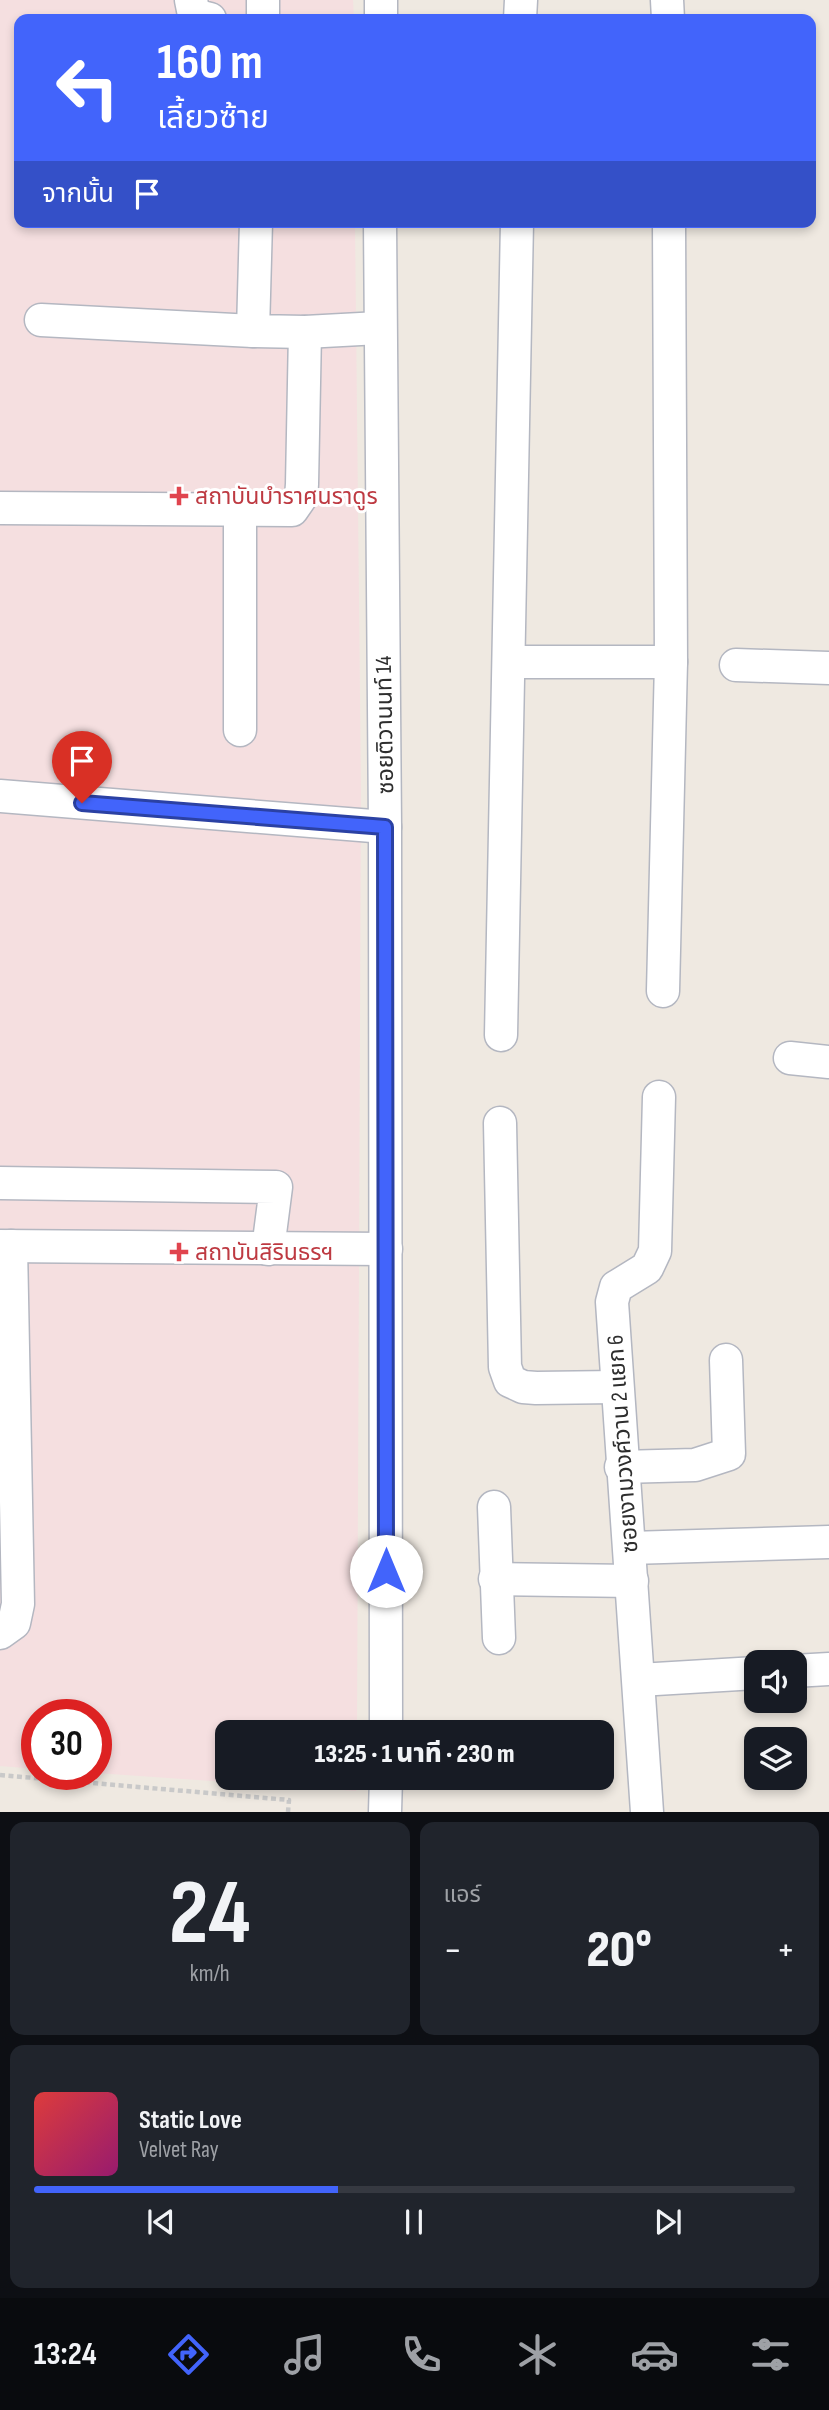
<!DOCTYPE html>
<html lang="th">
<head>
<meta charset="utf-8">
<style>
  :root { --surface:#171b24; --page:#20242c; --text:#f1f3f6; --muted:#9ea1a6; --line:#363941; --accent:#4264fb }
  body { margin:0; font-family:"Sofia Sans Condensed","Noto Sans Thai",sans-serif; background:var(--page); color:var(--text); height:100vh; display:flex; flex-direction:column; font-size:26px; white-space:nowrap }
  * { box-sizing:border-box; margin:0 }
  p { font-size:23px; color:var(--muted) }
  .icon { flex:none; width:38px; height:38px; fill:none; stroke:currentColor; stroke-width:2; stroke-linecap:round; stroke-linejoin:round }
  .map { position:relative; height:1812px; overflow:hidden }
  .sheet { display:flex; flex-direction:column; gap:10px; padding:10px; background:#0d0f14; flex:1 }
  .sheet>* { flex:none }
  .banner { position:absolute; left:14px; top:14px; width:802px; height:214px; border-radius:14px; box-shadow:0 4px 10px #0003; background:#4264fb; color:#fff; overflow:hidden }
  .controls { position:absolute; left:744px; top:1650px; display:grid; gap:14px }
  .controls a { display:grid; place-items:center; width:63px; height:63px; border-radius:14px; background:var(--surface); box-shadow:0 4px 10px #0003; font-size:35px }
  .speed { position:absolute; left:21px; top:1699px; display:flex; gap:14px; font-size:35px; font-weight:700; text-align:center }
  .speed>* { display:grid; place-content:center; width:91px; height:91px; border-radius:50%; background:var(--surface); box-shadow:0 4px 10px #0003; line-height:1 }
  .speed .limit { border:10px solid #d22; background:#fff; color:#111 }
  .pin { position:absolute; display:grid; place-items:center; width:60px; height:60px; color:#fff; margin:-72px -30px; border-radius:50% 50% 50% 0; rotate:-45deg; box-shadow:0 0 7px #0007 }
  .pin .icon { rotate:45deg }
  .me { position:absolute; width:77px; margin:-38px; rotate:0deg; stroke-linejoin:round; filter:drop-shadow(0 0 5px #0008) }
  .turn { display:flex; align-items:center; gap:24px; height:147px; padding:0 28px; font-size:32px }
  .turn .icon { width:91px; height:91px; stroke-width:2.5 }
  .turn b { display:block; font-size:49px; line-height:60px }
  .then { display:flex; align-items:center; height:66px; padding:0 28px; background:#0003; gap:14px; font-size:26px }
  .big { font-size:52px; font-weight:800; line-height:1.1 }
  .sheet .tile { flex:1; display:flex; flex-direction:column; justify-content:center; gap:10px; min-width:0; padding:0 24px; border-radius:14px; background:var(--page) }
  .sheet .dial { align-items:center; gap:0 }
  .dial b { font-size:91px; line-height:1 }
  .song { display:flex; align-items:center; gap:21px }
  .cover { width:84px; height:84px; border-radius:10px; background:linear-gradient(135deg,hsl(0 70% 55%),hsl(320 70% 35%)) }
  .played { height:7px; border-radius:4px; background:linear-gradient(90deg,var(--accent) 40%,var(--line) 40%) }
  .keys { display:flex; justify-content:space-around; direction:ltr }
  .heat { display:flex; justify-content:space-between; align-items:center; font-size:38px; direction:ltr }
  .sheet .tiles { flex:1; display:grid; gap:10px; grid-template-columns:1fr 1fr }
  .tile:last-child { grid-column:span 2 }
  .trip { position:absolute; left:215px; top:1720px; width:399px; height:70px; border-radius:14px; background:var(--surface); box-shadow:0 4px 10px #0003; font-weight:800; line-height:70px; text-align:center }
  .dock { display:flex; height:112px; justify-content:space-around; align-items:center; background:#090b0e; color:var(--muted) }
  .dock .icon { width:49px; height:49px }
  .dock .current { color:var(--accent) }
  .dock b { font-size:32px; color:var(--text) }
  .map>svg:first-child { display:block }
  .medical { fill:#f5dfe0 }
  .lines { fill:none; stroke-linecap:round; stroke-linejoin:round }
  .minor-casing { stroke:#b4b7c1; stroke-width:35 }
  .path { stroke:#c9c9c9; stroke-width:4.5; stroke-dasharray:5 3.5; stroke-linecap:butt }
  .minor { stroke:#fff; stroke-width:32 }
  .route-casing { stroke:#2b41a3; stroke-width:18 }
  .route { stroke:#4264fb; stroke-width:12 }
  .health-dot { fill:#e0444e; stroke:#fff; stroke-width:2.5 }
  .labels { text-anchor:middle; stroke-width:6; stroke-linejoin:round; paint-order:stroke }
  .health-label { font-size:23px; fill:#be3a42; stroke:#fff; text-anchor:start }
  .street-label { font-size:23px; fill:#2e2e2e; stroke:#fff }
</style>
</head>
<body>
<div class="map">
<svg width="829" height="1812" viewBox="0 0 829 1812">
  <rect width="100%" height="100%" fill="#efe9e1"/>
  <polygon class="medical" points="0,0 353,0 354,19 19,19 19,222 355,222 361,790 357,1732 228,1732 228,1778 357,1778 356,1791 96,1773 96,1715 37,1715 37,1769 0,1766"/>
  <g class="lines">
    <defs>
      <g id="minor">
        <polyline points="191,0 194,15 210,19"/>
        <polyline points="667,0 668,19"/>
        <polyline points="263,19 263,0"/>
        <polyline points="381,19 381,0"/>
        <polyline points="520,19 521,0"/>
        <polyline points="256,222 253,331 305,332 379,328"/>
        <polyline points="380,222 385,827 386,1732"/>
        <polyline points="41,320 253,331"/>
        <polyline points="0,508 292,510 301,497 302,484 305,332"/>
        <polyline points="510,662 671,662"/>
        <polyline points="736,665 829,668"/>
        <polyline points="240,730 240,512"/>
        <polyline points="0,796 385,827"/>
        <polyline points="663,991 671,662 669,222"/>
        <polyline points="501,1035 517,222"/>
        <polyline points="790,1058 829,1062"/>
        <polyline points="500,1123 505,1367 510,1381 523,1387 536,1388 616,1387"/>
        <polyline points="0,1183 276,1187 268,1249"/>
        <polyline points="0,1246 386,1249"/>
        <polyline points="621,1467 695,1465 729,1454 726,1360"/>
        <polyline points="494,1507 499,1638"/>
        <polyline points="630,1548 829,1542"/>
        <polyline points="495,1579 632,1581"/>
        <polyline points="0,1633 14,1623 18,1604 11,1246"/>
        <polyline points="794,1671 829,1669"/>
        <polyline points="639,1680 756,1673"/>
        <polyline points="385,1812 386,1778"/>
        <polyline points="647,1812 612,1302 616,1287 647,1268 655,1251 659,1097"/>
      </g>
    </defs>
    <use href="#minor" class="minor-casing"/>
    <polyline class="path" points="0,1775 289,1800 288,1812"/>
    <use href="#minor" class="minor"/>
  </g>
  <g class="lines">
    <defs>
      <polyline id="route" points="82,803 385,827 386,1571"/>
    </defs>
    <use href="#route" class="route-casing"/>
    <use href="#route" class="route"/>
  </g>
  <g class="health-dot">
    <path d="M175.5 485.5h7v7h7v7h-7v7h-7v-7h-7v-7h7z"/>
    <path d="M175.5 1241.5h7v7h7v7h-7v7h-7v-7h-7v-7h7z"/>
  </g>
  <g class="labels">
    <g class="health-label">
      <text x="195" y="504">สถาบันบำราศนราดูร</text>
      <text x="195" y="1260">สถาบันสิรินธรฯ</text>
    </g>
    <g class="street-label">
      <text transform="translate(384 725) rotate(-91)" y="8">ซอยติวานนท์ 14</text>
      <text transform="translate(622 1444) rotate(-94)" y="8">ซอยงามวงศ์วาน 2 แยก 6</text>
    </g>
  </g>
</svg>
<div class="controls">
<a><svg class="icon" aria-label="sound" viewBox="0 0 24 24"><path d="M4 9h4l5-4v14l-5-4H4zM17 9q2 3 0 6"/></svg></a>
<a><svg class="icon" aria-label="layers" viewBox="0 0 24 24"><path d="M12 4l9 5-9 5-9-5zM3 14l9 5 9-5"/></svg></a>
</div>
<div class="speed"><div class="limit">30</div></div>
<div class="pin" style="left:82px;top:803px;background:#d93025"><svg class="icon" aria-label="arrive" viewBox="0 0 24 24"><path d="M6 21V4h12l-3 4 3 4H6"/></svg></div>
<svg class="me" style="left:386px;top:1571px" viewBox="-20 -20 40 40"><circle r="19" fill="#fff"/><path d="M0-13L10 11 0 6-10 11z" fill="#4264fb"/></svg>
<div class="trip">13:25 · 1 นาที · 230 m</div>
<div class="banner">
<div class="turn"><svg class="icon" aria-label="left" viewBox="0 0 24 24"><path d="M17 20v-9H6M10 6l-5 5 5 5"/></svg><div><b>160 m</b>เลี้ยวซ้าย</div></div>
<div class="then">จากนั้น<svg class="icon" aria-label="arrive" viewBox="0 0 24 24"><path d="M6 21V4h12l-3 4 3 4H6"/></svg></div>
</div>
</div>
<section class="sheet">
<div class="tiles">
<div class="tile dial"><b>24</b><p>km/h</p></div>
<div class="tile"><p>แอร์</p>
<div class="heat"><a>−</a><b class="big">20°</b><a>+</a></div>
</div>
<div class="tile">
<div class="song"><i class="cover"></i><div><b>Static Love</b><p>Velvet Ray</p></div></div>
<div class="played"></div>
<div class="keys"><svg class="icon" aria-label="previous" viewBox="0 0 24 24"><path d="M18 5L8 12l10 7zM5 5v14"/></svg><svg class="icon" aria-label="pause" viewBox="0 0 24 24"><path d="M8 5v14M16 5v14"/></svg><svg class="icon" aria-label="next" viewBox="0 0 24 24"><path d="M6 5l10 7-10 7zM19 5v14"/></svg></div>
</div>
</div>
</section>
<nav class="dock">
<b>13:24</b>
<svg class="icon current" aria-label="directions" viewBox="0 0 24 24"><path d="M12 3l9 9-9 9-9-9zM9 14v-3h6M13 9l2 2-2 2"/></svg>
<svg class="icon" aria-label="music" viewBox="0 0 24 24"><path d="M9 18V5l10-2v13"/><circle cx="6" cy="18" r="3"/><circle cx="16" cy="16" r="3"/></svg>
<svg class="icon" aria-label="phone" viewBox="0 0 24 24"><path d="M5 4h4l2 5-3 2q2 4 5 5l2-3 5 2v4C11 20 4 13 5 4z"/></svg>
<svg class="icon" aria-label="climate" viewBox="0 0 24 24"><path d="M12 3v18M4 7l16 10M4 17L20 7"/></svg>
<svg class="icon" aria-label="car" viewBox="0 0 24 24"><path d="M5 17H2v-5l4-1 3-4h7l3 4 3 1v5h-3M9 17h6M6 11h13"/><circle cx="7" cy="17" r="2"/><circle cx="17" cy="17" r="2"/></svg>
<svg class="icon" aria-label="filters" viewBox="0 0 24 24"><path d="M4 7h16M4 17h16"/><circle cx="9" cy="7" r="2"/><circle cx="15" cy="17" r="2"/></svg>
</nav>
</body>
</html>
